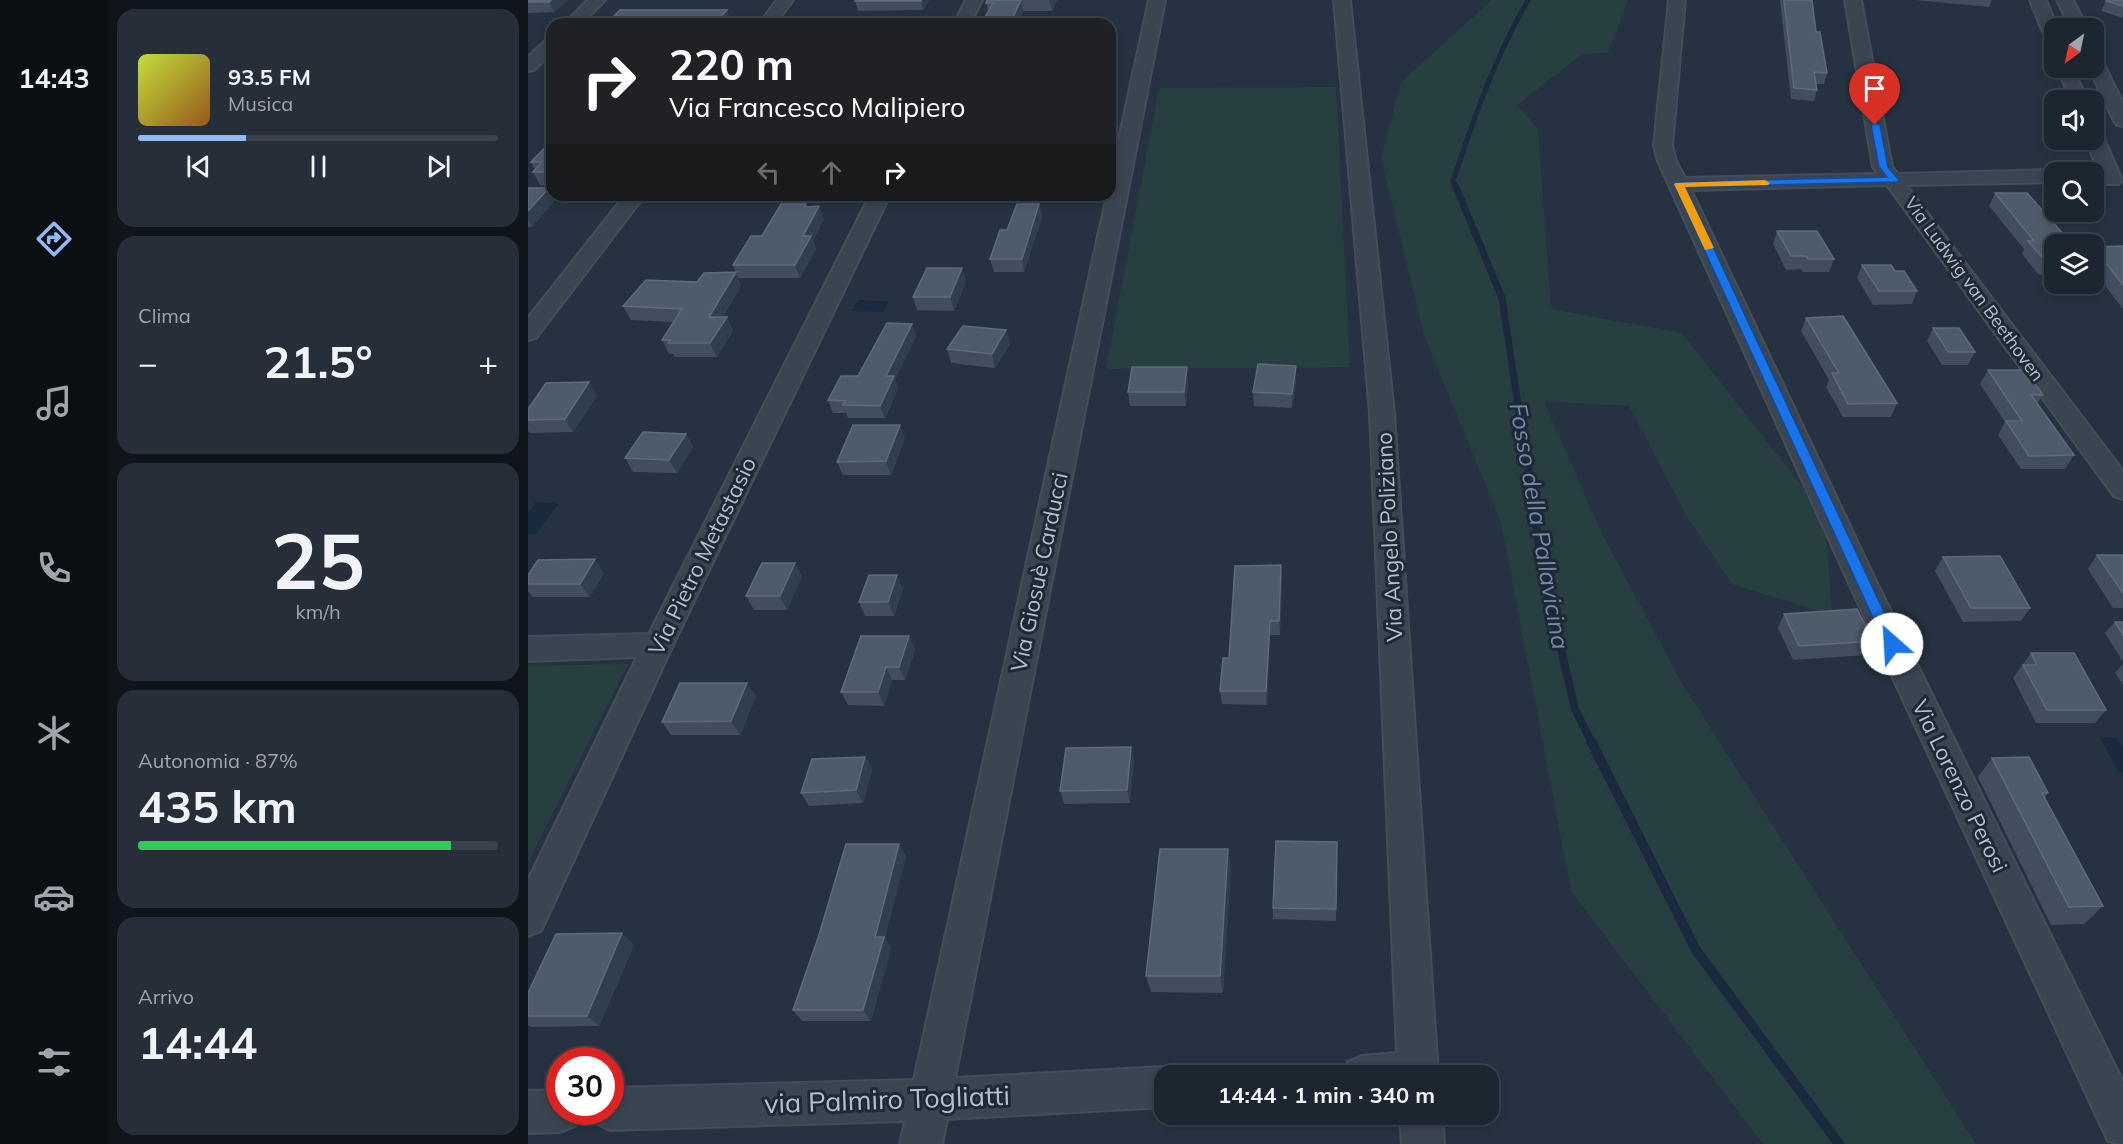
<!DOCTYPE html>
<html lang="it">
<head>
<meta charset="utf-8">
<style>
  :root { --surface:#1c2631; --page:#252e39; --text:#f1f3f6; --muted:#a0a5ab; --line:#3a434d; --accent:#91baf6 }
  body { margin:0; font-family:Mulish,sans-serif; background:var(--page); color:var(--text); height:100vh; display:flex; flex-direction:column; font-size:22px; white-space:nowrap }
  * { box-sizing:border-box; margin:0 }
  p { font-size:20px; color:var(--muted) }
  .icon { flex:none; width:33px; height:33px; fill:none; stroke:currentColor; stroke-width:2; stroke-linecap:round; stroke-linejoin:round }
  .map { position:relative; flex:1; overflow:hidden }
  .details { display:flex; flex-direction:column; gap:9px; padding:9px; background:#0f151b; width:420px }
  .details>* { flex:none }
  .top-card { position:absolute; left:18px; top:18px; width:570px; height:183px; border-radius:18px; box-shadow:0 3px 9px #0003,0 0 0 2px var(--line); background:#202124; color:#fff; overflow:hidden }
  .needle { width:39px; rotate:213deg }
  .tools { position:absolute; left:1516px; top:18px; display:grid; gap:12px }
  .tools a { display:grid; place-items:center; width:60px; height:60px; border-radius:12px; background:var(--surface); box-shadow:0 3px 9px #0003,0 0 0 2px var(--line); font-size:30px }
  .speed { position:absolute; left:18px; top:1047px; display:flex; gap:12px; font-size:30px; font-weight:700; text-align:center }
  .speed>* { display:grid; place-content:center; width:78px; height:78px; border-radius:50%; background:var(--surface); box-shadow:0 3px 9px #0003,0 0 0 2px var(--line); line-height:1 }
  .speed .limit { border:9px solid #d22; background:#fff; color:#111 }
  .pin { position:absolute; display:grid; place-items:center; width:51px; height:51px; color:#fff; margin:-62px -26px; border-radius:50% 50% 50% 0; rotate:-45deg; box-shadow:0 0 6px #0007 }
  .pin .icon { rotate:45deg }
  .me { position:absolute; width:66px; margin:-33px; rotate:334deg; stroke-linejoin:round; filter:drop-shadow(0 0 4px #0008) }
  .turn { display:flex; align-items:center; gap:21px; height:126px; padding:0 24px; font-size:27px }
  .turn .icon { width:78px; height:78px; stroke-width:2.5 }
  .turn b { display:block; font-size:42px; line-height:51px }
  .lanes { display:flex; align-items:center; height:57px; padding:0 24px; background:#0003; justify-content:center; gap:30px; direction:ltr }
  .lanes .off { opacity:.35 }
  .big { font-size:45px; font-weight:700; line-height:1.1 }
  .details .widget { flex:1; display:flex; flex-direction:column; justify-content:center; gap:9px; min-width:0; padding:0 21px; border-radius:18px; background:var(--page) }
  .details .dial { align-items:center; gap:0 }
  .dial b { font-size:78px; line-height:1 }
  .song { display:flex; align-items:center; gap:18px }
  .cover { width:72px; height:72px; border-radius:9px; background:linear-gradient(135deg,hsl(70 70% 55%),hsl(30 70% 35%)) }
  .played { height:6px; border-radius:3px; background:linear-gradient(90deg,var(--accent) 30%,var(--line) 30%) }
  .keys { display:flex; justify-content:space-around; direction:ltr }
  .heat { display:flex; justify-content:space-between; align-items:center; font-size:33px; direction:ltr }
  .charge { height:9px; border-radius:4px; background:linear-gradient(90deg,#34c759 87%,var(--line) 0) }
  .trip { position:absolute; left:626px; top:1065px; width:345px; height:60px; border-radius:18px; background:var(--surface); box-shadow:0 3px 9px #0003,0 0 0 2px var(--line); font-weight:700; line-height:60px; text-align:center }
  main { display:flex; flex:1; min-height:0 }
  .menu { display:flex; flex-direction:column; width:108px; justify-content:space-around; align-items:center; background:#0b0f14; color:var(--muted) }
  .menu .icon { width:42px; height:42px }
  .menu .current { color:var(--accent) }
  .menu b { font-size:27px; color:var(--text) }
  .map>svg:first-child { display:block }
  .green { fill:#283f42 }
  .water { fill:#192a3f }
  .lines { fill:none; stroke-linecap:round; stroke-linejoin:round }
  .stream-far3 { stroke:#192a3f; stroke-width:5 }
  .stream-far2 { stroke:#192a3f; stroke-width:7 }
  .stream-far1 { stroke:#192a3f; stroke-width:8 }
  .stream { stroke:#192a3f; stroke-width:10 }
  .minor-casing { stroke:#444d5a; stroke-width:4 }
  .minor { fill:#3b4451; fill-rule:evenodd }
  .wall { fill:#424e5f }
  .shaded-wall { fill:#313e4e }
  .building { fill:#4e5b6b; stroke:#5f6a7a; stroke-width:1.5 }
  .route { fill:#1a73e8; stroke:#114b97; stroke-width:1.5 }
  .slow { fill:#f59e0b }
  .labels { text-anchor:middle; stroke-width:6; stroke-linejoin:round; paint-order:stroke }
  .far-street-label { font-size:18px; fill:#b7bfcb; stroke:#1f2936 }
  .street-label { font-size:22px; fill:#b7bfcb; stroke:#1f2936 }
  .water-label { font-size:24px; font-style:italic; fill:#718aa9; stroke:#1f2936 }
  .near-street-label { font-size:27px; fill:#b7bfcb; stroke:#1f2936 }
</style>
</head>
<body>
<main>
<nav class="menu">
<b>14:43</b>
<svg class="icon current" aria-label="directions" viewBox="0 0 24 24"><path d="M12 3l9 9-9 9-9-9zM9 14v-3h6M13 9l2 2-2 2"/></svg>
<svg class="icon" aria-label="music" viewBox="0 0 24 24"><path d="M9 18V5l10-2v13"/><circle cx="6" cy="18" r="3"/><circle cx="16" cy="16" r="3"/></svg>
<svg class="icon" aria-label="phone" viewBox="0 0 24 24"><path d="M5 4h4l2 5-3 2q2 4 5 5l2-3 5 2v4C11 20 4 13 5 4z"/></svg>
<svg class="icon" aria-label="climate" viewBox="0 0 24 24"><path d="M12 3v18M4 7l16 10M4 17L20 7"/></svg>
<svg class="icon" aria-label="car" viewBox="0 0 24 24"><path d="M5 17H2v-5l4-1 3-4h7l3 4 3 1v5h-3M9 17h6M6 11h13"/><circle cx="7" cy="17" r="2"/><circle cx="17" cy="17" r="2"/></svg>
<svg class="icon" aria-label="filters" viewBox="0 0 24 24"><path d="M4 7h16M4 17h16"/><circle cx="9" cy="7" r="2"/><circle cx="15" cy="17" r="2"/></svg>
</nav>
<section class="details">
<div class="widget">
<div class="song"><i class="cover"></i><div><b>93.5 FM</b><p>Musica</p></div></div>
<div class="played"></div>
<div class="keys"><svg class="icon" aria-label="previous" viewBox="0 0 24 24"><path d="M18 5L8 12l10 7zM5 5v14"/></svg><svg class="icon" aria-label="pause" viewBox="0 0 24 24"><path d="M8 5v14M16 5v14"/></svg><svg class="icon" aria-label="next" viewBox="0 0 24 24"><path d="M6 5l10 7-10 7zM19 5v14"/></svg></div>
</div>
<div class="widget"><p>Clima</p>
<div class="heat"><a>−</a><b class="big">21.5°</b><a>+</a></div>
</div>
<div class="widget dial"><b>25</b><p>km/h</p></div>
<div class="widget"><p>Autonomia · 87%</p><b class="big">435 km</b><div class="charge"></div></div>
<div class="widget"><p>Arrivo</p><b class="big">14:44</b></div>
</section>
<div class="map">
<svg width="1595" height="1144" viewBox="0 0 1595 1144">
  <rect width="100%" height="100%" fill="#263241"/>
  <g class="green">
    <polygon points="964,0 1100,0 1080,53 1054,54 989,105 1010,129 1023,309 1154,333 1297,516 1304,615 1204,584 1158,515 1101,406 1016,401 1073,532 1155,685 1448,1144 1235,1144 1043,891 973,522 896,335 853,158 873,82"/>
    <polygon points="808,87 822,367 578,369 631,88"/>
    <polygon points="100,664 0,862 0,666"/>
  </g>
  <g class="water">
    <polygon points="330,300 360,301 361,301 355,312 323,311"/>
    <polygon points="8,502 31,503 8,534 0,534 0,513"/>
    <polygon points="1572,737 1589,738 1595,748 1595,772 1590,772"/>
  </g>
  <g class="lines">
    <path class="stream-far3" d="M 928,189 L 925,181 C 946,118 967,57 1000,0"/>
    <polyline class="stream-far2" points="928,187 974,298 994,431"/>
    <polyline class="stream-far1" points="994,429 1015,573 1047,709 1064,743"/>
    <polyline class="stream" points="1063,741 1168,950 1311,1144"/>
    <defs>
      <g id="minor">
        <polygon points="60,0 77,0 53,24 36,24"/>
        <polygon points="249,0 265,0 247,24 231,24"/>
        <polygon points="438,0 454,0 442,24 426,24"/>
        <polygon points="621,0 637,0 427,1078 636,1067 650,1073 651,1076 636,1076 636,1107 419,1119 414,1144 372,1144 377,1121 82,1130 68,1123 63,1112 82,1112 82,1088 386,1080 579,195 582,195 582,181"/>
        <polygon points="806,0 822,0 866,413 910,1076 814,1076 820,1062 834,1056 869,1053 842,413"/>
        <polygon points="1141,0 1157,0 1144,145 1148,161 1157,178 1350,174 1345,167 1317,0 1333,0 1364,167 1370,174 1527,170 1534,172 1527,172 1527,182 1378,185 1595,471 1595,499 1586,496 1359,185 1163,190 1347,579 1595,1082 1595,1144 1580,1141 1319,579 1130,161 1126,145"/>
        <polygon points="1502,0 1518,0 1529,28 1527,28 1527,47 1519,42"/>
        <polygon points="1529,0 1545,0 1559,28 1543,28"/>
        <polygon points="24,38 24,52 6,70 0,71 0,57 18,40"/>
        <polygon points="1566,56 1574,61 1595,103 1595,126 1589,125 1586,121 1561,68 1566,68"/>
        <polygon points="1529,68 1545,68 1559,100 1543,100"/>
        <polygon points="1566,131 1572,133 1575,137 1594,180 1591,184 1577,184 1574,180 1558,140 1566,140"/>
        <polygon points="97,195 117,195 8,338 0,340 0,318"/>
        <polygon points="342,195 362,195 145,645 13,931 0,936 0,880 109,657 0,661 0,637 121,634"/>
        <polygon points="32,1090 32,1112 52,1112 47,1126 32,1132 0,1133 0,1091"/>
        <polygon points="872,1114 914,1114 916,1144 874,1144"/>
      </g>
    </defs>
    <use href="#minor" class="minor-casing"/>
    <use href="#minor" class="minor"/>
  </g>
  <g class="wall">
    <polygon points="0,0 40,0 26,12 0,13"/>
    <polygon points="328,0 401,0 395,10 330,11 327,1"/>
    <polygon points="459,0 529,0 524,11 495,11 489,24 453,24 460,12 458,3"/>
    <polygon points="1252,0 1284,0 1288,32 1299,73 1296,84 1288,84 1289,90 1286,101 1263,99"/>
    <polygon points="1386,0 1464,0 1461,7"/>
    <polygon points="1595,0 1595,18 1573,11 1578,1"/>
    <polygon points="24,140 24,189 22,185 12,185 5,172 7,170 3,162"/>
    <polygon points="22,187 24,191 24,195 26,195 28,199 4,227 0,227 0,188 17,188"/>
    <polygon points="1467,193 1527,244 1527,274 1511,275 1494,254 1496,249 1461,206"/>
    <polygon points="278,204 279,206 296,219 285,240 288,249 272,278 210,278 205,265 234,236"/>
    <polygon points="511,204 514,217 496,272 466,272 462,259 479,230"/>
    <polygon points="1249,231 1306,259 1301,272 1275,272 1273,269 1258,270 1245,244"/>
    <polygon points="1595,246 1595,309 1566,271 1566,247"/>
    <polygon points="1334,265 1367,271 1389,291 1384,304 1345,305 1329,278"/>
    <polygon points="434,268 438,281 426,311 389,310 385,297"/>
    <polygon points="208,272 213,286 195,317 205,330 189,357 147,357 145,354 141,354 134,340 146,322 103,320 95,306 169,282"/>
    <polygon points="1278,318 1369,403 1363,417 1315,417 1298,387 1301,380 1273,331"/>
    <polygon points="384,324 388,336 367,380 370,389 357,418 320,418 318,413 305,413 300,400 330,376"/>
    <polygon points="1405,328 1447,352 1440,365 1414,365 1399,341"/>
    <polygon points="478,330 482,344 467,368 423,363 419,349"/>
    <polygon points="768,366 768,380 764,408 726,406 725,392"/>
    <polygon points="1460,370 1515,395 1509,404 1546,455 1537,469 1493,469 1470,435 1477,422 1452,384"/>
    <polygon points="660,381 658,406 602,406 600,392"/>
    <polygon points="69,396 45,432 2,433 0,431 0,409"/>
    <polygon points="158,434 165,447 149,473 105,472 97,458"/>
    <polygon points="377,438 363,475 315,475 309,462"/>
    <polygon points="1569,555 1595,555 1595,608 1585,608 1560,569"/>
    <polygon points="1415,557 1502,608 1493,621 1435,622 1407,571"/>
    <polygon points="753,565 754,579 752,635 742,635 739,705 694,704 692,691 701,658"/>
    <polygon points="76,573 62,597 5,597 0,591 0,575"/>
    <polygon points="274,576 259,610 226,610 218,596"/>
    <polygon points="375,589 366,616 337,616 331,602"/>
    <polygon points="1256,614 1346,641 1339,655 1265,660 1250,628"/>
    <polygon points="1587,622 1595,622 1595,662 1577,633"/>
    <polygon points="381,636 387,650 377,680 364,680 356,706 320,705 313,692"/>
    <polygon points="1503,653 1578,710 1567,723 1508,723 1485,678"/>
    <polygon points="1595,664 1595,685 1587,673"/>
    <polygon points="228,696 212,735 143,735 134,722"/>
    <polygon points="337,757 344,770 335,803 281,806 273,793"/>
    <polygon points="1464,758 1520,793 1517,798 1575,906 1556,924 1523,925 1450,777"/>
    <polygon points="606,760 602,803 536,804 532,791"/>
    <polygon points="809,842 808,921 745,919 745,908"/>
    <polygon points="378,856 357,938 363,948 343,1021 274,1021 265,1010"/>
    <polygon points="703,867 695,993 623,992 618,976"/>
    <polygon points="106,945 71,1026 3,1027 0,1025 0,993"/>
  </g>
  <g class="shaded-wall">
    <polygon points="23,0 40,0 26,12 21,2"/>
    <polygon points="393,0 401,0 395,10 393,1"/>
    <polygon points="493,0 495,11 489,24 482,24"/>
    <polygon points="522,0 529,0 524,11"/>
    <polygon points="199,10 203,21 200,24 186,24"/>
    <polygon points="22,187 24,191 24,195 26,195 28,199 4,227 0,220 0,211"/>
    <polygon points="511,204 514,217 496,272 494,259"/>
    <polygon points="291,206 296,219 285,240 288,249 272,278 267,265 275,236"/>
    <polygon points="434,268 438,281 426,311 422,297"/>
    <polygon points="208,272 213,286 187,330 181,317"/>
    <polygon points="199,317 205,330 189,357 182,343"/>
    <polygon points="384,324 388,336 367,380 370,389 357,418 352,406 358,376"/>
    <polygon points="478,330 482,344 467,368 464,354"/>
    <polygon points="768,366 768,380 764,408 764,394"/>
    <polygon points="659,367 660,381 658,406 656,392"/>
    <polygon points="61,382 69,396 45,432 37,419"/>
    <polygon points="372,425 377,438 363,475 358,461"/>
    <polygon points="158,434 165,447 149,473 141,460"/>
    <polygon points="67,559 76,573 62,597 52,584"/>
    <polygon points="267,563 274,576 259,610 252,596"/>
    <polygon points="753,565 754,579 752,635 751,621"/>
    <polygon points="369,575 375,589 366,616 360,602"/>
    <polygon points="742,621 742,635 739,705 738,691"/>
    <polygon points="381,636 387,650 377,680 371,667"/>
    <polygon points="358,667 364,680 356,706 350,692"/>
    <polygon points="219,683 228,696 212,735 203,721"/>
    <polygon points="603,747 606,760 602,803 599,790"/>
    <polygon points="337,757 344,770 335,803 328,790"/>
    <polygon points="371,844 378,856 357,938 363,948 343,1021 335,1010 347,937"/>
    <polygon points="700,849 703,867 695,993 692,976"/>
    <polygon points="94,933 106,945 71,1026 59,1016"/>
  </g>
  <g class="building">
    <polygon points="0,0 23,0 21,2 0,2"/>
    <polygon points="328,0 393,0 393,1 327,1"/>
    <polygon points="459,0 493,0 482,24 453,24 465,3 458,3"/>
    <polygon points="1256,0 1284,0 1288,32 1292,32 1299,73 1286,72 1289,90 1266,88"/>
    <polygon points="1579,0 1595,0 1595,6 1578,1"/>
    <polygon points="92,10 199,10 186,24 78,24"/>
    <polygon points="24,140 24,180 19,180 17,172 5,172 14,162 3,162"/>
    <polygon points="22,187 0,211 0,188 17,188"/>
    <polygon points="1467,193 1499,193 1544,244 1527,244 1527,261 1518,262 1500,241 1506,241"/>
    <polygon points="253,204 278,204 277,207 291,206 275,236 283,236 267,265 205,265 223,236 234,236"/>
    <polygon points="489,204 511,204 494,259 462,259 472,230 479,230"/>
    <polygon points="1249,231 1289,231 1306,259 1280,259 1278,256 1263,256"/>
    <polygon points="1595,246 1595,285 1566,248 1566,247"/>
    <polygon points="1334,265 1363,265 1367,271 1376,271 1389,291 1351,291"/>
    <polygon points="399,268 434,268 422,297 385,297"/>
    <polygon points="208,272 181,317 199,317 182,343 140,343 142,340 134,340 154,309 95,306 118,280 169,282 176,273"/>
    <polygon points="1315,316 1369,403 1320,404 1304,373 1311,373 1278,318"/>
    <polygon points="359,323 384,324 358,376 366,376 352,406 315,405 317,401 300,400 313,376 330,376"/>
    <polygon points="435,326 478,330 464,354 419,349"/>
    <polygon points="1405,328 1431,328 1447,352 1420,352"/>
    <polygon points="730,364 768,366 764,394 725,392"/>
    <polygon points="604,367 659,367 656,392 600,392"/>
    <polygon points="1460,370 1497,370 1515,395 1503,395 1546,455 1501,456 1478,421 1494,421"/>
    <polygon points="61,382 37,419 0,420 0,409 18,383"/>
    <polygon points="325,425 372,425 358,461 309,462"/>
    <polygon points="115,432 158,434 141,460 97,458"/>
    <polygon points="1569,555 1595,555 1595,593"/>
    <polygon points="1472,556 1502,608 1443,608 1415,557"/>
    <polygon points="67,559 52,584 0,584 0,575 10,560"/>
    <polygon points="234,563 267,563 252,596 218,596"/>
    <polygon points="753,565 751,621 742,621 738,691 692,691 695,658 701,658 707,566"/>
    <polygon points="341,575 369,575 360,602 331,602"/>
    <polygon points="1329,609 1346,641 1271,646 1256,614"/>
    <polygon points="1587,622 1595,622 1595,635"/>
    <polygon points="333,636 381,636 371,667 358,667 350,692 313,692"/>
    <polygon points="1503,653 1546,653 1578,710 1519,710 1495,665 1509,665"/>
    <polygon points="152,683 219,683 203,721 134,722"/>
    <polygon points="603,747 599,790 532,791 538,748"/>
    <polygon points="337,757 328,790 273,793 284,759"/>
    <polygon points="1501,757 1520,793 1514,793 1575,906 1541,907 1464,758"/>
    <polygon points="748,841 809,842 808,909 745,908"/>
    <polygon points="318,844 371,844 347,937 356,937 335,1010 265,1010 291,935"/>
    <polygon points="632,849 700,849 692,976 618,976"/>
    <polygon points="94,933 59,1016 0,1016 0,993 28,934"/>
  </g>
  <polygon class="route" points="1347,123 1352,125 1360,167 1371,180 1369,182 1157,187 1371,644 1369,648 1359,648 1357,644 1146,184 1151,182 1359,177 1351,167 1343,125"/>
  <polygon class="slow" points="1237,180 1242,183 1240,185 1157,187 1186,248 1177,250 1146,184 1148,183"/>
  <g class="labels">
    <g class="far-street-label">
      <text transform="translate(1446 289) rotate(54)" y="6">Via Ludwig van Beethoven</text>
    </g>
    <g class="street-label">
      <text transform="translate(861 537) rotate(-93)" y="8">Via Angelo Poliziano</text>
      <text transform="translate(174 556) rotate(-64)" y="8">Via Pietro Metastasio</text>
      <text transform="translate(511 572) rotate(-78)" y="8">Via Giosuè Carducci</text>
      <text transform="translate(1432 786) rotate(64)" y="8">Via Lorenzo Perosi</text>
    </g>
    <g class="water-label">
      <text transform="translate(1011 526) rotate(80)" y="8">Fosso della Pallavicina</text>
    </g>
    <g class="near-street-label">
      <text transform="translate(359 1100) rotate(-2)" y="9">via Palmiro Togliatti</text>
    </g>
  </g>
</svg>
<div class="tools">
<a><svg class="needle" viewBox="-14 -14 28 28"><path d="M0-13l5 13h-10z" fill="#e53935"/><path d="M0 13l5-13h-10z" fill="#a0a5ab"/></svg></a>
<a><svg class="icon" aria-label="sound" viewBox="0 0 24 24"><path d="M4 9h4l5-4v14l-5-4H4zM17 9q2 3 0 6"/></svg></a>
<a><svg class="icon" aria-label="search" viewBox="0 0 24 24"><circle cx="10" cy="10" r="6"/><path d="M15 15l6 6"/></svg></a>
<a><svg class="icon" aria-label="layers" viewBox="0 0 24 24"><path d="M12 4l9 5-9 5-9-5zM3 14l9 5 9-5"/></svg></a>
</div>
<div class="speed"><div class="limit">30</div></div>
<div class="pin" style="left:1347px;top:125px;background:#d93025"><svg class="icon" aria-label="arrive" viewBox="0 0 24 24"><path d="M6 21V4h12l-3 4 3 4H6"/></svg></div>
<svg class="me" style="left:1364px;top:644px" viewBox="-20 -20 40 40"><circle r="19" fill="#fff"/><path d="M0-13L10 11 0 6-10 11z" fill="#1a73e8"/></svg>
<div class="trip">14:44 · 1 min · 340 m</div>
<div class="top-card">
<div class="turn"><svg class="icon" aria-label="right" viewBox="0 0 24 24"><path d="M7 20v-9h11M14 6l5 5-5 5"/></svg><div><b>220 m</b>Via Francesco Malipiero</div></div>
<div class="lanes"><svg class="icon off" aria-label="left" viewBox="0 0 24 24"><path d="M17 20v-9H6M10 6l-5 5 5 5"/></svg><svg class="icon off" aria-label="ahead" viewBox="0 0 24 24"><path d="M12 20V5M6 11l6-6 6 6"/></svg><svg class="icon" aria-label="right" viewBox="0 0 24 24"><path d="M7 20v-9h11M14 6l5 5-5 5"/></svg></div>
</div>
</div>
</main>
</body>
</html>
